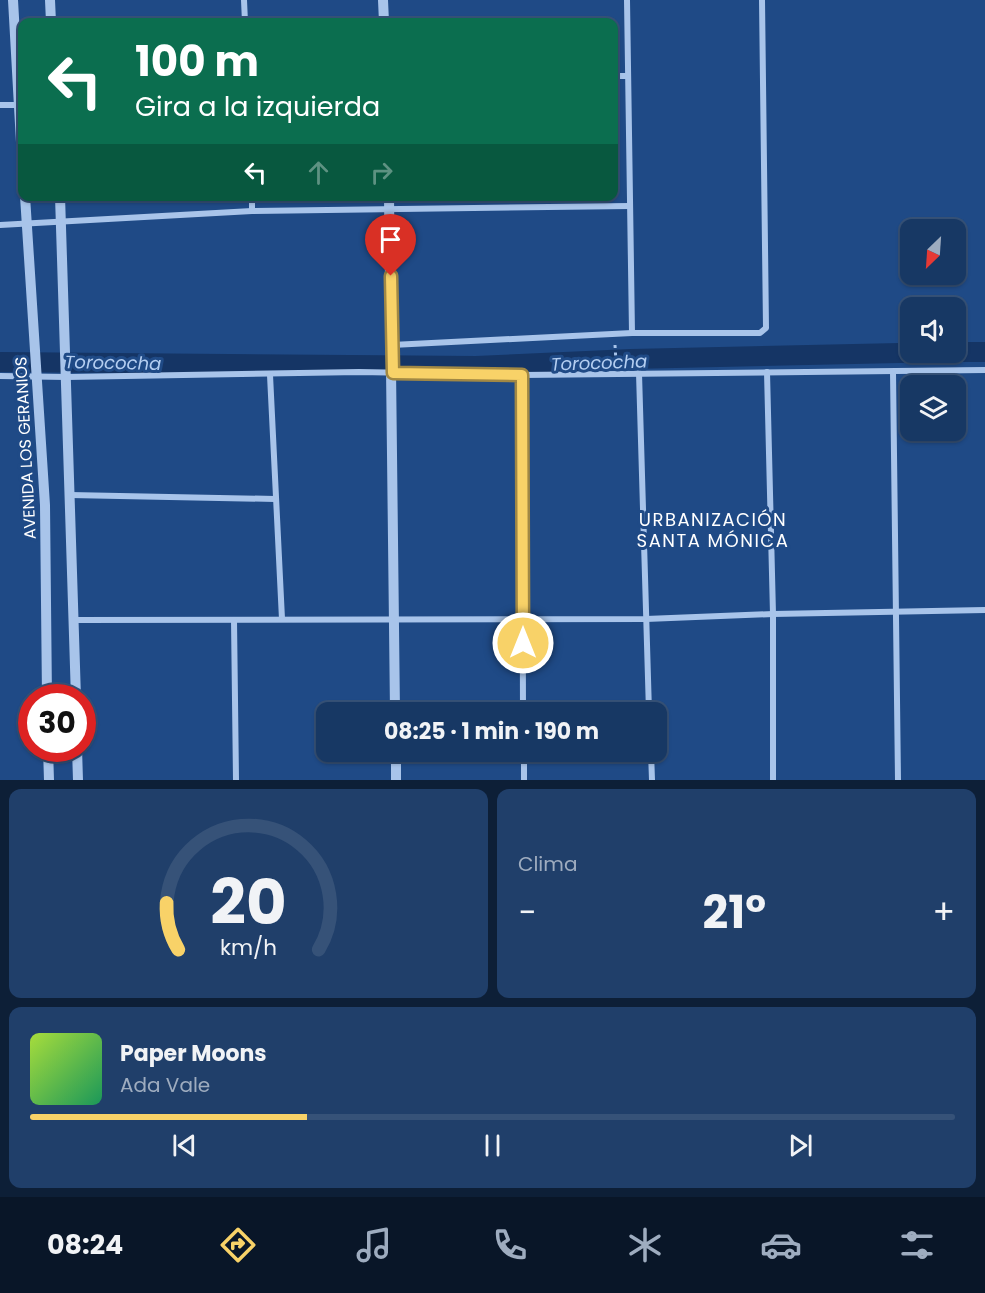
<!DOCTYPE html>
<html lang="es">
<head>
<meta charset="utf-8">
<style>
  :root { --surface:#173864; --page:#203f6a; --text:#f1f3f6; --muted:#9eacbf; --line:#365278; --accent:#f8d268 }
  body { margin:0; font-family:Poppins,sans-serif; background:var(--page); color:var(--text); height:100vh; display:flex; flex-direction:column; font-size:22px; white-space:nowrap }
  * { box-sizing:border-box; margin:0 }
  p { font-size:20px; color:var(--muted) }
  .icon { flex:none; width:33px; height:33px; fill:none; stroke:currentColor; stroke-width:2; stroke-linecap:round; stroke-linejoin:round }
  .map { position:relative; height:780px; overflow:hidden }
  .side { display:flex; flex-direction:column; gap:9px; padding:9px; background:#0d1f37; flex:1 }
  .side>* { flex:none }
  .guide { position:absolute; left:18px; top:18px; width:600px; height:183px; border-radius:12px; box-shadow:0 2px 4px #0004,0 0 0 2px var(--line); background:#0b6e4f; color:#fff; overflow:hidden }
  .needle { width:39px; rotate:205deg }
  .tools { position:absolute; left:900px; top:219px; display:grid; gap:12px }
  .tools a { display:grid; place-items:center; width:66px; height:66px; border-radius:12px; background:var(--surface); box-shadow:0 2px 4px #0004,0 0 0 2px var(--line); font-size:30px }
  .speed { position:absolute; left:18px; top:684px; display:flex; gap:12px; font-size:30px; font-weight:700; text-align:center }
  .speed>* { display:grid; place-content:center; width:78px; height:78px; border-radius:50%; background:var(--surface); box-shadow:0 2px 4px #0004,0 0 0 2px var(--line); line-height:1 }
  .speed .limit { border:9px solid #d22; background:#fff; color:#111 }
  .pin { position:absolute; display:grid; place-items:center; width:51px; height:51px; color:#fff; margin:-62px -26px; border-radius:50% 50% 50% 0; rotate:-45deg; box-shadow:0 0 6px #0007 }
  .pin .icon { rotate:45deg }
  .me { position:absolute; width:66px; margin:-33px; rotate:0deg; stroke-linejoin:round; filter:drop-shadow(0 0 4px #0008) }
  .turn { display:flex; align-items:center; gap:21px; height:126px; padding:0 18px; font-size:27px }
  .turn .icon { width:78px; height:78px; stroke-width:2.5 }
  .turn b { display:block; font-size:42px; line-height:51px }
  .lanes { display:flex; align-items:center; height:57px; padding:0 18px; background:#0003; justify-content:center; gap:30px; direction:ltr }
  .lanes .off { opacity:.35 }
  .big { font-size:45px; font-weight:700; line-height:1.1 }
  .side .widget { flex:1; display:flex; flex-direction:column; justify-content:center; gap:9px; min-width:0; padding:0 21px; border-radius:12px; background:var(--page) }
  .side .dial { align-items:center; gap:0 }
  .dial svg { height:156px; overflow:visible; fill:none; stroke:var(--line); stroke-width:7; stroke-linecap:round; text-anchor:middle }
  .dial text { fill:var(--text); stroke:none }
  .song { display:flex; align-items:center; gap:18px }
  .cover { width:72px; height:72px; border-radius:9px; background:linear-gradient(135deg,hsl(80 70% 55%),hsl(150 70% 35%)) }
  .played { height:6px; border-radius:3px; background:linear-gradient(90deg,var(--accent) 30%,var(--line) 30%) }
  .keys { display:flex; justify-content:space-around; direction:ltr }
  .heat { display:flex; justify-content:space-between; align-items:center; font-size:33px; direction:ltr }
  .side .tiles { flex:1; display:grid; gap:9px; grid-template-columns:1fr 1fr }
  .widget:last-child { grid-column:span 2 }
  .trip { position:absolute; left:316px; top:702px; width:351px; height:60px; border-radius:12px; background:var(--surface); box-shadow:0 2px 4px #0004,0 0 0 2px var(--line); font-weight:700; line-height:60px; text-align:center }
  .menu { display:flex; height:96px; justify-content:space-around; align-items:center; background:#091628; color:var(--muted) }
  .menu .icon { width:42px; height:42px }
  .menu .on { color:var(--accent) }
  .menu b { font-size:27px; color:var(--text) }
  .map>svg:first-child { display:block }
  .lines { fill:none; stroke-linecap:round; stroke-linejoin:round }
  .canal { stroke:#153565; stroke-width:20 }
  .path { stroke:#a8c4ea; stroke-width:3; stroke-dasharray:3 4.5; stroke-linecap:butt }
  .minor { stroke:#a8c4ea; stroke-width:6 }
  .tertiary { stroke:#a8c4ea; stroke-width:10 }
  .route-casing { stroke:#a18844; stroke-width:15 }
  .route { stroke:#f8d268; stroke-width:10 }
  .labels { text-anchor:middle; stroke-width:6; stroke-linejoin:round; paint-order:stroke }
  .street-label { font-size:16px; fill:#fff; stroke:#1f4a86 }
  .water-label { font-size:18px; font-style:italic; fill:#b4cef1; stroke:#1f4a86 }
  .neighbourhood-label { font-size:18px; letter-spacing:1.5px; fill:#fff; stroke:#1f4a86 }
</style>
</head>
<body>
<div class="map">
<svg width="985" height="780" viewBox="0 0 985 780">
  <rect width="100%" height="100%" fill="#1f4a86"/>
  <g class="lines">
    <g class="canal">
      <polyline points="956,352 985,352"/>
      <polyline points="0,362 476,366 631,359 946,352"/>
    </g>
    <polyline class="path" points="615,345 616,362"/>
    <g class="minor">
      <polyline points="244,0 245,22"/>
      <polyline points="627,0 632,333"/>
      <polyline points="614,76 628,76"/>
      <polyline points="0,105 19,105"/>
      <polyline points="252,196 252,211"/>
      <polyline points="0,225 252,211 630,206"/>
      <polyline points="392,345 632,333 760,333 766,328 762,0"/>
      <polyline points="767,372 773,614 773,780"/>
      <polyline points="893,372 898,780"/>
      <polyline points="639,373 649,712"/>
      <polyline points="270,375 282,619"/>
      <polyline points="522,375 523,712"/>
      <polyline points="0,376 67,377 359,372 522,375 985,370"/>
      <polyline points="70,495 275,499"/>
      <polyline points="75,620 646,619 773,614 985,610"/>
      <polyline points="234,620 236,780"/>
      <polyline points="524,752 524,780"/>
      <polyline points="651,752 652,780"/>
    </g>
    <g class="tertiary">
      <polyline points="13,0 22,160"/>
      <polyline points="50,0 51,22"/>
      <polyline points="383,0 384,22"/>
      <polyline points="25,196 45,505 47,698"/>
      <polyline points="60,196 76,698"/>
      <polyline points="389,196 395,712"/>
      <polyline points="48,748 49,780"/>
      <polyline points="77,748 78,780"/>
      <polyline points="396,752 396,780"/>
    </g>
  </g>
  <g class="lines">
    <defs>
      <polyline id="route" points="391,276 393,373 522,375 523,643"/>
    </defs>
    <use href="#route" class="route-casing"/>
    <use href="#route" class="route"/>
  </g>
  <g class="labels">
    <g class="street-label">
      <text transform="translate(25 448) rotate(-93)" y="6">AVENIDA LOS GERANIOS</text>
    </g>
    <g class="water-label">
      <text transform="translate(113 363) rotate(1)" y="6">Torococha</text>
      <text transform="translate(599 363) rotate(-2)" y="6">Torococha</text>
    </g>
    <g class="neighbourhood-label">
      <text x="713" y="526">URBANIZACIÓN<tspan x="713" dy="21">SANTA MÓNICA</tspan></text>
    </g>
  </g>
</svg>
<div class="tools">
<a><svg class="needle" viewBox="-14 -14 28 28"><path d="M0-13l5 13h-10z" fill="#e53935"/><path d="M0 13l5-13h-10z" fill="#9eacbf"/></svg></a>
<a><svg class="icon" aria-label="sound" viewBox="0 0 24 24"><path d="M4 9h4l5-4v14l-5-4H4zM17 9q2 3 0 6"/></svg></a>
<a><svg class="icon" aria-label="layers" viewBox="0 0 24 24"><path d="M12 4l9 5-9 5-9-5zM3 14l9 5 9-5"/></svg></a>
</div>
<div class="speed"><div class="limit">30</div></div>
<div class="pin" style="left:391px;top:276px;background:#d93025"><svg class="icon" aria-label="arrive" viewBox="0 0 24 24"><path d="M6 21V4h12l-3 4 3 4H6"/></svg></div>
<svg class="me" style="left:523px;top:643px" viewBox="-20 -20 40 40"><circle r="17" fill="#f8d268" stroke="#fff" stroke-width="3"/><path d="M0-11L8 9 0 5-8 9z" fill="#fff"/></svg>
<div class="trip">08:25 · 1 min · 190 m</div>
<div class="guide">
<div class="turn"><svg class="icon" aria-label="left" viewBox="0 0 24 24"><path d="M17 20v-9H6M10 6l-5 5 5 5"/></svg><div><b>100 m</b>Gira a la izquierda</div></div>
<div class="lanes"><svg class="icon" aria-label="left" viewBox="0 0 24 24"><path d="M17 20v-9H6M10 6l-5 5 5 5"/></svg><svg class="icon off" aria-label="ahead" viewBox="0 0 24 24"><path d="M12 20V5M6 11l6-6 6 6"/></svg><svg class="icon off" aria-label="right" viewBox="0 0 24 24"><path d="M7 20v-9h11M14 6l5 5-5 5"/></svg></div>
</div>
</div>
<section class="side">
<div class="tiles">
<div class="widget dial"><svg viewBox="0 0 100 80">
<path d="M14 69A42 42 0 1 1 86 69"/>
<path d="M14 69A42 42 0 0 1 8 45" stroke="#f8d268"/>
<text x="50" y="56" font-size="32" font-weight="700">20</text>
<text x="50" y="72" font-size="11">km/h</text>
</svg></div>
<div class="widget"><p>Clima</p>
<div class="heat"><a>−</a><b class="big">21°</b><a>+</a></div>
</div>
<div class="widget">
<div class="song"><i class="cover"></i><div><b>Paper Moons</b><p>Ada Vale</p></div></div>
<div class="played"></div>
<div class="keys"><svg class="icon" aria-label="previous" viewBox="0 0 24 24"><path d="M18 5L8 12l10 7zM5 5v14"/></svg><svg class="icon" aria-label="pause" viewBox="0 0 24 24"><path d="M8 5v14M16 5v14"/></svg><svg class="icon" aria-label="next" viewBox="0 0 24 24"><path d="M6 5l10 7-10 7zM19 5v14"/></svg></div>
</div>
</div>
</section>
<nav class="menu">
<b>08:24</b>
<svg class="icon on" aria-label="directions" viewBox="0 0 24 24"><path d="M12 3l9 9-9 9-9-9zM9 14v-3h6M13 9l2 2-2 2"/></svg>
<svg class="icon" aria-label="music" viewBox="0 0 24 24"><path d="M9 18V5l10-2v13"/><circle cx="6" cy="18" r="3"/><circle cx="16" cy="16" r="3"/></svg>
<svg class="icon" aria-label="phone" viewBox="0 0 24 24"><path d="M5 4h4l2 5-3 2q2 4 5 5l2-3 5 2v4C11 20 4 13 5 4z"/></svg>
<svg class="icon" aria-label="climate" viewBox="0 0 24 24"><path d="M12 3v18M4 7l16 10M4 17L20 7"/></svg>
<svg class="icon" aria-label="car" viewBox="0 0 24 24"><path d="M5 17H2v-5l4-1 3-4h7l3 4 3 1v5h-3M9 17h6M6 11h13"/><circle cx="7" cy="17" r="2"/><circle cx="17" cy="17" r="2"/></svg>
<svg class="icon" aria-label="filters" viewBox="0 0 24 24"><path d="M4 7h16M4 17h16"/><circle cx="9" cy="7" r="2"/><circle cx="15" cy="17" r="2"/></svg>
</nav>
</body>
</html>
